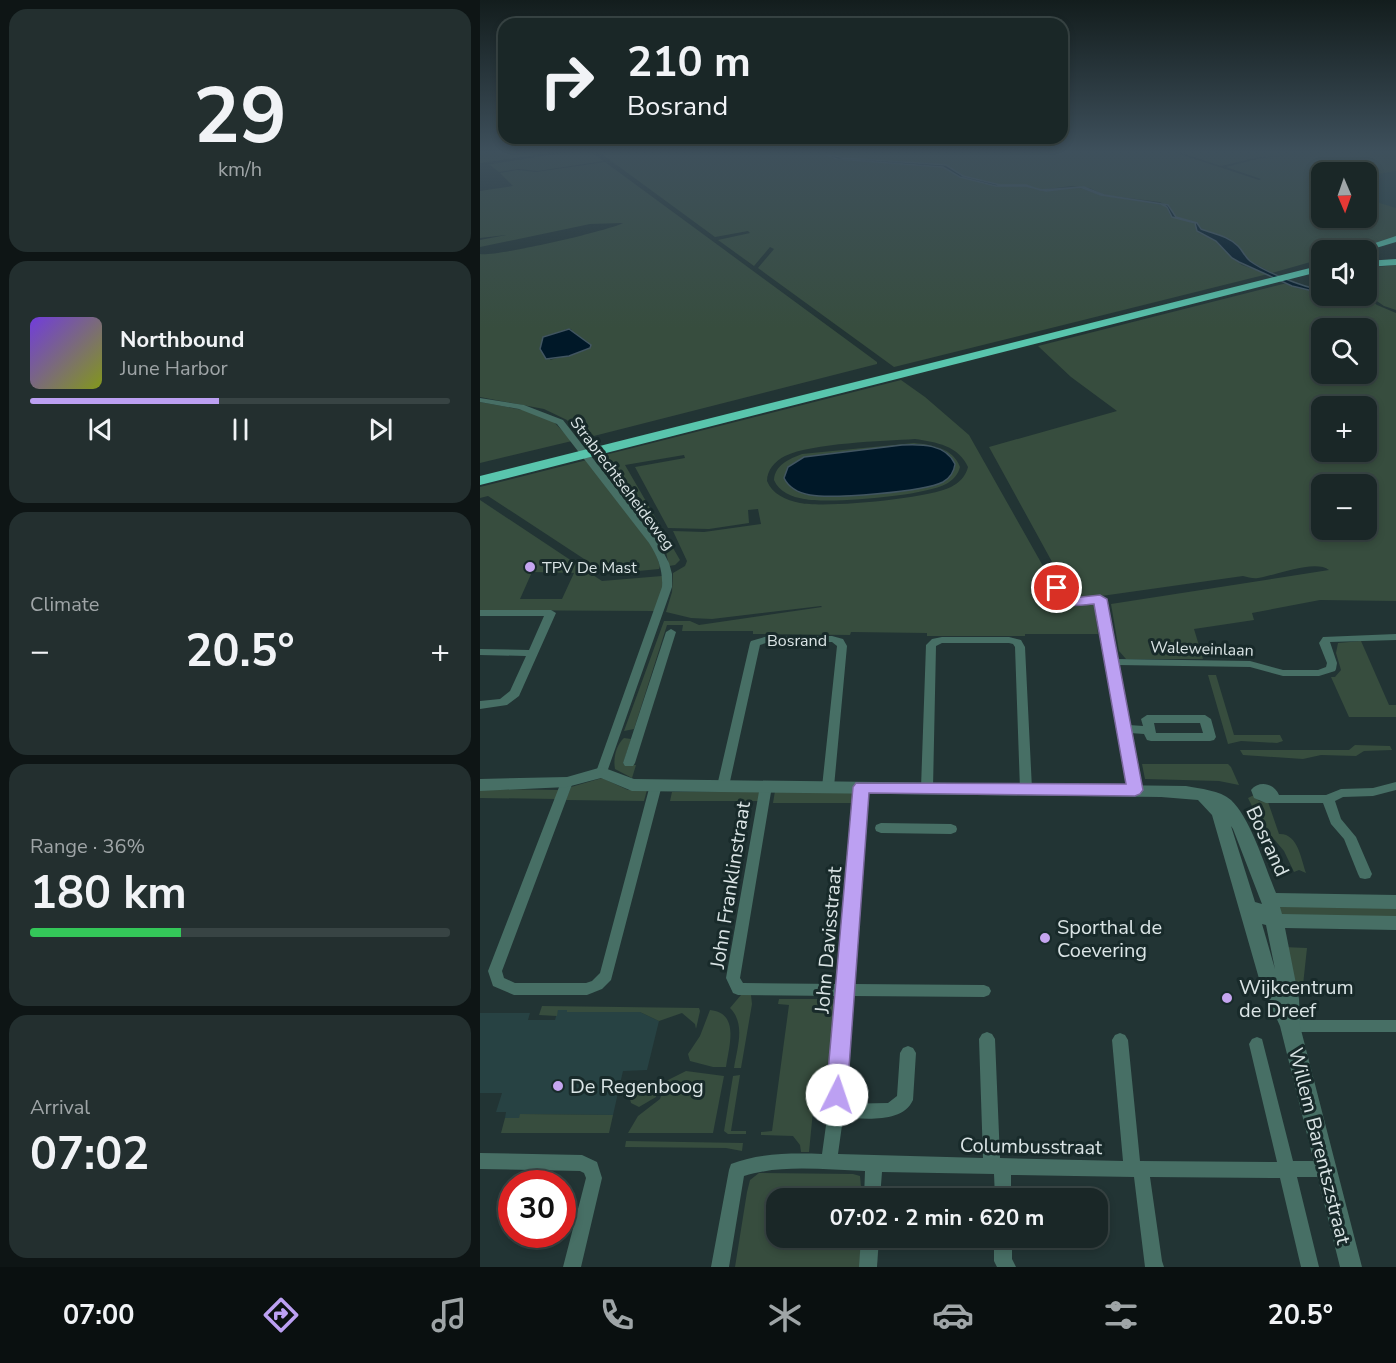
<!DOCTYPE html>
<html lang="en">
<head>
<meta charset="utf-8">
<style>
  :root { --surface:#1a2727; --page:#232f2f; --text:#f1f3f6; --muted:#9fa5a7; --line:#384444; --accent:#bca0f2 }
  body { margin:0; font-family:"Nunito Sans",sans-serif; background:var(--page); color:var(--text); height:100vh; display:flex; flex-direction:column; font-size:22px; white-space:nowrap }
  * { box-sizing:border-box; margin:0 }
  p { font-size:20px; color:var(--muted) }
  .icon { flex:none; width:33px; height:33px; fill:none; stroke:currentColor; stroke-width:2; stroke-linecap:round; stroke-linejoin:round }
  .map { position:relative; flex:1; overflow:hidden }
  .side { display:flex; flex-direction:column; gap:9px; padding:9px; background:#0e1515; width:480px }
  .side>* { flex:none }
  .hud { position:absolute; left:18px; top:18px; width:570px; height:126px; border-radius:18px; box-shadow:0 3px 9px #0003,0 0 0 2px var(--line); background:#1a2727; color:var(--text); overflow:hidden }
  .needle { width:39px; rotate:178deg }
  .controls { position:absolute; left:831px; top:162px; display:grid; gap:12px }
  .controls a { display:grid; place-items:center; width:66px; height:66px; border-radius:12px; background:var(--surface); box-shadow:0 3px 9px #0003,0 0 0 2px var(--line); font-size:30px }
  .speed { position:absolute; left:18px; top:1170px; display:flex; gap:12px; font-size:30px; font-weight:700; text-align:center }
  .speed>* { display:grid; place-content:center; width:78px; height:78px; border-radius:50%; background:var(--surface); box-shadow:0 3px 9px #0003,0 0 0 2px var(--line); line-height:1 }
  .speed .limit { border:9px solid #d22; background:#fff; color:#111 }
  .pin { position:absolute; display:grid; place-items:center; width:51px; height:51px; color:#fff; margin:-26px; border:3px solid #fff; border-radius:50%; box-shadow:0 2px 6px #0007 }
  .me { position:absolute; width:66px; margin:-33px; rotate:4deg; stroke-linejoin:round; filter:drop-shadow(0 0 4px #0008) }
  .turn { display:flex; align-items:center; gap:21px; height:126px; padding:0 30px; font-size:27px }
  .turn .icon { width:78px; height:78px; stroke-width:2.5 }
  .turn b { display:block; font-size:42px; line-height:51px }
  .big { font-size:45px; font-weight:700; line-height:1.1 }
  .side .widget { flex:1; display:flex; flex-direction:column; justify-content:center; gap:9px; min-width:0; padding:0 21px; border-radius:18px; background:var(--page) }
  .side .dial { align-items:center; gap:0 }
  .dial b { font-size:78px; line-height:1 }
  .song { display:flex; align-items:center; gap:18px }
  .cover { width:72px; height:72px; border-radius:9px; background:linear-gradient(135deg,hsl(260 70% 55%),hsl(70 70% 35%)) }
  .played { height:6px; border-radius:3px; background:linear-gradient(90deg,var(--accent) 45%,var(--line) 45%) }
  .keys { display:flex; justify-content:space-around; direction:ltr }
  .heat { display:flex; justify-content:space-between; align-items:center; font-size:33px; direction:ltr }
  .charge { height:9px; border-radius:4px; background:linear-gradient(90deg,#34c759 36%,var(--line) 0) }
  .trip { position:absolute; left:286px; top:1188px; width:342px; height:60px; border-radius:18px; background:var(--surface); box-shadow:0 3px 9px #0003,0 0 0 2px var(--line); font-weight:700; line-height:60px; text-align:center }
  .tab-bar { display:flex; height:96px; justify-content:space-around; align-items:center; background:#0a1010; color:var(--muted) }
  .tab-bar .icon { width:42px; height:42px }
  .tab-bar .active { color:var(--accent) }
  .tab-bar b { font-size:27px; color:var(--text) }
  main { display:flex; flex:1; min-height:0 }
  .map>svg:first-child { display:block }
  .built { fill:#274243 }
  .green { fill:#374d3e; fill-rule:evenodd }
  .water { fill:#001828; stroke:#415561; stroke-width:1.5 }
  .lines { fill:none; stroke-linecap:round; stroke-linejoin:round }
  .minor { fill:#476f65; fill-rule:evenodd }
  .tertiary { fill:#476f65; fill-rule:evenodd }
  .motorway { fill:#59c5ad; fill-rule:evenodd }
  .route { fill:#bca0f2; stroke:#7a689d; stroke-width:1.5 }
  .poi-dot { fill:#c6a6f0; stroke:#182a2a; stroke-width:2 }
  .labels { text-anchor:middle; stroke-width:6; stroke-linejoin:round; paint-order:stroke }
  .street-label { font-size:16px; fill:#dae4e5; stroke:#182a2a }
  .poi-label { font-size:16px; fill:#dae4e5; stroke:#182a2a; text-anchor:start }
  .near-street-label { font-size:20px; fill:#dae4e5; stroke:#182a2a }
  .near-poi-label { font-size:20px; fill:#dae4e5; stroke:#182a2a; text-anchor:start }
</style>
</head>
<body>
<main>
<section class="side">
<div class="widget dial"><b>29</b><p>km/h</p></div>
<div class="widget">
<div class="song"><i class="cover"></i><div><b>Northbound</b><p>June Harbor</p></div></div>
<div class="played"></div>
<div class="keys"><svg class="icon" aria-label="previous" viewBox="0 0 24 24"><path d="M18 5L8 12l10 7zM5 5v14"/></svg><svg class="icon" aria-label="pause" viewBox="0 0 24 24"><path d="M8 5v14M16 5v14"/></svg><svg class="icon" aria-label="next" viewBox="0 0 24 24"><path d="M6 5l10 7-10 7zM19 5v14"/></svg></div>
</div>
<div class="widget"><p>Climate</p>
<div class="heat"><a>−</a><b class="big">20.5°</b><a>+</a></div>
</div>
<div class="widget"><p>Range · 36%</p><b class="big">180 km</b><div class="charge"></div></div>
<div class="widget"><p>Arrival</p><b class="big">07:02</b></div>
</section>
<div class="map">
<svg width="916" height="1267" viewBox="0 0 916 1267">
  <rect width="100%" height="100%" fill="#223434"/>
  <g class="built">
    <polygon points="916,169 916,210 887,201 886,174"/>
    <polygon points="78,1010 88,1010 88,1012 160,1012 179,1021 167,1070 143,1071 133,1115 41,1114 39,1118 25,1118 26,1112 16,1112 22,1093 0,1093 0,1013 50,1013 48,1020 75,1020"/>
  </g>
  <g class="green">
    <polygon points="0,152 76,152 0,163"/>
    <polygon points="89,152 111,152 123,161 58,171 38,169 19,172 10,165 0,166"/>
    <polygon points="119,152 340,152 357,159 463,167 480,177 516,186 546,186 566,191 597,187 621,195 683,205 687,207 690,215 715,224 719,233 736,241 752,258 762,265 788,274 414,367 278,268 294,249 290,247 274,266 238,240 270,233 268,231 235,237"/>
    <polygon points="346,152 693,152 779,180 781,179 746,167 781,158 819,154 775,158 741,166 699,152 916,152 916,171 887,176 886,172 842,172 841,180 838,181 841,182 842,218 886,218 887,199 916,208 916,237 872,250 842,250 841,259 792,273 768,260 757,245 749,239 723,230 717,223 696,217 690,207 680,202 624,195 610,188 591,186 560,190 546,185 520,185 483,176 466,165 363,158 350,156"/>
    <path d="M 125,162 L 397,362 L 397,364 L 102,439 L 87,420 L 64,409 L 0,397 L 0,254 C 15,257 128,231 143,223 L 110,224 L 0,247 L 0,240 L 26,235 L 0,238 L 0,191 L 33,186 L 20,173 L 37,170 L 56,172 ZM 86,329 L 91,329 L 93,334 L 108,342 L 106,350 L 70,360 L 82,332 Z"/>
    <polygon points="916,265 916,310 904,306 891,297 862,296 886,296 887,268"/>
    <path d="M 807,283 L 817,288 L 841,293 L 842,296 L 854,296 L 864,299 L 890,299 L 897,305 L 916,313 L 916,601 L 840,600 L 772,613 L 774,620 L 714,629 L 723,659 L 646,659 L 639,651 L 631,604 L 849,570 C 835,559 794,576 778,578 C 773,579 768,577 763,576 L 593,600 L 509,447 L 637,411 L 591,377 L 558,346 ZM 842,328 L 886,328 L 886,374 L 842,374 ZM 842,406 L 886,406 L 886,452 L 842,452 ZM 842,484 L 886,484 L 886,530 L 842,530 Z"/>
    <path d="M 421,380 L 445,397 L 489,435 L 585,605 L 604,602 L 614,604 L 618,634 L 545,634 L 545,636 L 447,636 L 447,633 L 371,632 L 370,635 L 273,634 L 273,631 L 202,631 L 203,625 L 187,625 L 154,729 L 144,731 L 184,621 L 210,621 L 219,625 L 342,607 L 341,606 L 232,619 L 211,618 L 186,612 L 192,592 L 193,573 L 205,566 L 207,561 L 193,531 L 224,532 L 281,524 L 278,509 L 268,510 L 269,523 L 229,529 L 188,528 L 155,467 L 205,458 L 204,455 L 145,465 L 200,560 L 195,565 L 189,566 L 186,552 L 180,542 L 117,457 ZM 435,439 C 456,442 479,446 488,467 C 486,476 479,483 471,487 C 447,499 346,508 320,503 C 306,500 292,494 287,481 C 287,470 295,461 305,456 C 332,443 403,441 435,439 Z"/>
    <polygon points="0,402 43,410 73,421 92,441 0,463"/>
    <path d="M 434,443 C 453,445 473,448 480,467 C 478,475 473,480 466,484 C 444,496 350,504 324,499 C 312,497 299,492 294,480 C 295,465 309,459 322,454 ZM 422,445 C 439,444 469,443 474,464 C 475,471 472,475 467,479 C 446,494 336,501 314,489 L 308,467 L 324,457 Z"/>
    <polygon points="107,460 174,549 180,566 179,569 127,574 8,496 0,498 0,487"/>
    <path d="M 0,500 L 122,581 L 182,576 L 182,589 L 175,611 L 0,610 ZM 52,572 L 94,573 L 82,599 L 40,599 Z"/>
    <polygon points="881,641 909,705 916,705 916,717 869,717 851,677 855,677 861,670 856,653 858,643"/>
    <polygon points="728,675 736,675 754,735 800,735 803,741 797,743 761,741 748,744"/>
    <path d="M 144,738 L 151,739 L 143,764 L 156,765 L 152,778 L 135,769 C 133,759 136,745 144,738 Z"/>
    <polygon points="875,745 910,746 912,750 884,751 876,756 841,755 823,759 763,755 760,750 869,750"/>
    <polygon points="662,764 748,764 751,767 759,785 739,781 665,779"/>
    <polygon points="122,778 148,790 167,790 164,801 86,800 91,787"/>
    <polygon points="0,789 80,790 76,799 0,798"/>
    <polygon points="295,791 376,792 375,803 293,803"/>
    <polygon points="192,792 280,792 279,801 190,801"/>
    <path d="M 774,795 L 779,801 L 788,802 L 799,834 C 818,833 821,859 826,873 L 819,870 L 814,872 L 804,851 L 781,824 L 768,798 Z"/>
    <polygon points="802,906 916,906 916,918 807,917 801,914 799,907"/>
    <polygon points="803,947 827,948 823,985 813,993"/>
    <path d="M 261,995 L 271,995 L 272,1004 L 261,1068 L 254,1068 C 257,1048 266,1024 250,1008 Z"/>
    <polygon points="299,999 356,999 347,1110 333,1111 329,1152 321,1152 320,1145 313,1136 281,1135 281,1132 292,1131 309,1005 298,1004"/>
    <polygon points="62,1006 219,1008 220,1011 216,1029 215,1024 202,1013 179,1021 160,1012 87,1012 87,1010 78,1010 77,1016 59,1015"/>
    <path d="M 230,1010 C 260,1013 249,1046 246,1067 L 233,1067 L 210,1061 L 208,1054 L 220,1036 Z"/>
    <polygon points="206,1071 244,1076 233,1133 148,1133 158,1116 180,1099 186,1081"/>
    <polygon points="260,1075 251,1131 266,1131 266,1134 248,1134 244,1131 253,1076"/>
    <polygon points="171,1081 178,1086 176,1097 159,1107 151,1103 150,1099 156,1088"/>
    <polygon points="40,1114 133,1115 129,1133 21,1133 25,1118 39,1118"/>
    <polygon points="146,1141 263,1143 262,1151 246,1148 145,1147"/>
    <polygon points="279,1173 373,1174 380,1176 382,1198 297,1198 297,1238 381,1238 383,1267 255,1267 267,1192 270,1180"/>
  </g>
  <g class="water">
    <path d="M 340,152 L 363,158 L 466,165 L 483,176 L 520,185 L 546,185 L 560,190 L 604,187 L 624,195 L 688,205 L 696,217 L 717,223 L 721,229 C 734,234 748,236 758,246 C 763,251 765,257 770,261 C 785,272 823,287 841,290 L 841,293 L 812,286 L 759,262 L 752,258 L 736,241 L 717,231 L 715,223 L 692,217 L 687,207 L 681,204 L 621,195 L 600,187 L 566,191 L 546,186 L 516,186 L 480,177 L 463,167 L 357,159 Z"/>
    <polygon points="89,329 111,345 110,348 89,356 66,359 60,349 63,337"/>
    <path d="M 422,445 C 441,444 466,444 475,464 C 474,472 470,478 463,482 C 443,492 352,499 330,495 C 319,493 309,488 304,478 L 308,467 L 324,457 Z"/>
  </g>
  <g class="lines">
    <g class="minor">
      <path d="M 0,398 L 44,405 L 83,420 L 178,542 L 189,563 L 192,574 L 192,587 L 126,775 L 118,775 L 116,772 L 182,587 C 183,570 178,557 169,543 L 77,424 L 39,409 L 0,402 Z"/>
      <path d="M 571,574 L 574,575 L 585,592 L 593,598 L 624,597 L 636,659 L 770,661 L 803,670 L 838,670 L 846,667 L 847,663 L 839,643 L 843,637 L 916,634 L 916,640 L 850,642 L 857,663 L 856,669 L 855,671 L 839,676 L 803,676 L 770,667 L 638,665 L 649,725 L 663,726 L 661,719 L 667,715 L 725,715 L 731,719 L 736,737 L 734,740 L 730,741 L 671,741 L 667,740 L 664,734 L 650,733 L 661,790 L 659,793 L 651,793 L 649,790 L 616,603 C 586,607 581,603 566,577 ZM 674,723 L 720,723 L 723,733 L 676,733 Z"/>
      <polygon points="0,610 71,610 76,613 39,696 27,705 0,709 0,701 20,699 30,691 46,656 0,655 0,649 49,650 64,616 0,616"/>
      <polygon points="191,629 196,632 155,763 153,766 145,766 143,763 186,632"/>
      <polygon points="288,636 352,636 363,639 367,646 354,787 352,790 344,790 342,787 357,646 352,642 289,642 280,645 249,786 247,789 239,789 237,786 270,643 271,641"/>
      <polygon points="462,637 529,637 541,640 545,647 552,789 550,792 542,792 540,789 535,647 533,644 529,643 462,643 456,646 453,788 451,791 443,791 441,788 446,645 452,639"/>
      <polygon points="87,778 91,779 93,782 22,971 24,978 35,983 106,983 112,981 120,973 170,785 172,782 180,782 182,785 131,980 122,989 107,995 34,995 13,986 8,971 81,782 83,779"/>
      <polygon points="286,782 290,783 292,786 260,978 263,983 358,984 376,787 378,784 386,784 388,787 373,984 504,985 509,987 511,991 509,995 504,997 372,996 364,1095 362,1100 356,1102 350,1100 348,1095 357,996 258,995 253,993 246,978 280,786 282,783"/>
      <path d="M 916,782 L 916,790 L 893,796 L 863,797 L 855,801 L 861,819 L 876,837 L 892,874 L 890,878 L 885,879 L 880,878 L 878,874 L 864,839 L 851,824 L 843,803 L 786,803 L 774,798 L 771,790 C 779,780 794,783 799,795 L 846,795 L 861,789 L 893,788 Z"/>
      <polygon points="401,823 471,824 476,826 477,829 476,832 471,834 401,833 396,831 395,828 396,825"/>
      <polygon points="810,1020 916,1020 916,1032 810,1032 805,1031 802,1026 805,1021"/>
      <path d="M 507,1032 L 512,1034 L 515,1039 L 520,1158 L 643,1161 L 632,1040 L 635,1035 L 640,1033 L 645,1035 L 648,1040 L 660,1161 L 797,1162 L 769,1044 L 772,1039 L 777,1037 L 782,1039 L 813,1161 L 845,1161 L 851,1163 L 853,1169 L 851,1175 L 845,1177 L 817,1177 L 839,1267 L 821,1267 L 800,1178 L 670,1177 L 682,1261 L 684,1267 L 665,1267 L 654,1177 L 531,1175 L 531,1198 L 515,1198 L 514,1174 L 402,1172 L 400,1198 L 384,1198 L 385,1171 C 346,1170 302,1164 264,1176 L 249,1267 L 231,1267 L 249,1170 L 251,1164 C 280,1153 312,1153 342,1154 L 348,1111 L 350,1106 L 356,1104 L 408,1103 L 417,1096 L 420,1053 L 423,1048 L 428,1046 L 433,1048 L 436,1053 L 433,1100 C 422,1124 385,1118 363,1118 L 358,1154 L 503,1158 L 499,1039 L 502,1034 Z"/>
      <polygon points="0,1153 102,1155 117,1162 122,1178 101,1267 83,1267 106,1178 104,1173 100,1171 0,1169"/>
      <polygon points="381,1238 399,1238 397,1267 379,1267"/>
      <polygon points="514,1238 532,1238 532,1259 536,1267 517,1267 514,1261"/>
    </g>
    <path class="tertiary" d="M 122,767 L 154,779 L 706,786 C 720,789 740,790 751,800 C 771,819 785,867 796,893 L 916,895 L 916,909 L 800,907 L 802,914 L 916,916 L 916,930 L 805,928 L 819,999 L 820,1026 L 882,1267 L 860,1267 L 800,1026 L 780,982 L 732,815 L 718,800 L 681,797 L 152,791 L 121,778 L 87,787 L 0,791 L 0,779 L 87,777 ZM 751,826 L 753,829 L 782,904 L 775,902 ZM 782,924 L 786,925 L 795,969 Z"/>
    <g class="motorway">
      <polygon points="916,236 916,242 886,251 874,250"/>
      <polygon points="916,259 916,265 886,267 886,261"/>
      <polygon points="842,265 842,271 0,485 0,476"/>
    </g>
  </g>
  <linearGradient id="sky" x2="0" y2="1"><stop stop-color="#131d1d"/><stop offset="0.46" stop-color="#3e505c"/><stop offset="1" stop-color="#3e505c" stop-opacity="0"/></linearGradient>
  <rect width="916" height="329" fill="url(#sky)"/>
  <path class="route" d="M 577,584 L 582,585 L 588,596 L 592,598 L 620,595 L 627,599 L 663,790 L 660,794 L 655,796 L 389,793 L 367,1095 L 364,1102 L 357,1104 L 349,1102 L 346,1095 L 373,787 L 376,783 L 646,784 L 614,604 C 591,606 583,610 571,588 Z"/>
  <g class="poi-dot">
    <circle cx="50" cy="567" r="6"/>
    <circle cx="565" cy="938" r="6"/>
    <circle cx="747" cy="998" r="6"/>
    <circle cx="78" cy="1086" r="6"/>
  </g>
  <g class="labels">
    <g class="street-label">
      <text transform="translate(143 483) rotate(53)" y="6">Strabrechtseheideweg</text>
      <text x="317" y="646">Bosrand</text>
      <text transform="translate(722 648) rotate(2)" y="6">Waleweinlaan</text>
    </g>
    <g class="poi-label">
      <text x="62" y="573">TPV De Mast</text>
    </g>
    <g class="near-street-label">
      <text transform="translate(788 841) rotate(65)" y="7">Bosrand</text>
      <text transform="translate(250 885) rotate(-81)" y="7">John Franklinstraat</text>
      <text transform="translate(348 940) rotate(-85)" y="7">John Davisstraat</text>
      <text transform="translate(551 1146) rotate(1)" y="7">Columbusstraat</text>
      <text transform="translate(840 1146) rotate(76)" y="7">Willem Barentszstraat</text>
    </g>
    <g class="near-poi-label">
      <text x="577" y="934">Sporthal de<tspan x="577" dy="23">Coevering</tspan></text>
      <text x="759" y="994">Wijkcentrum<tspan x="759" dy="23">de Dreef</tspan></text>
      <text x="90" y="1093">De Regenboog</text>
    </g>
  </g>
</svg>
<div class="controls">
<a><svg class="needle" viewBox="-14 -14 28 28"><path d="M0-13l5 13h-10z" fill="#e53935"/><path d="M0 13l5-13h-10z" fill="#9fa5a7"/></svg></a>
<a><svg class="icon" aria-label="sound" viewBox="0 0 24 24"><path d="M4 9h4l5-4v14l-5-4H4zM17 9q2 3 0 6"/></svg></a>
<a><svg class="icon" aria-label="search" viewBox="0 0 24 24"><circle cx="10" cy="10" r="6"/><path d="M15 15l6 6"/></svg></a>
<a>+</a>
<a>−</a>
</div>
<div class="speed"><div class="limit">30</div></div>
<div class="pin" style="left:577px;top:588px;background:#d93025"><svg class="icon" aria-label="arrive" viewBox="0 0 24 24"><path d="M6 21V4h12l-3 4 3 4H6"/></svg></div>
<svg class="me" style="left:357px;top:1095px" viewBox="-20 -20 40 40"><circle r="19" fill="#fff"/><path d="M0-13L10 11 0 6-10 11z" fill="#bca0f2"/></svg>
<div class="trip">07:02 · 2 min · 620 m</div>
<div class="hud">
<div class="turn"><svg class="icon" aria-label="right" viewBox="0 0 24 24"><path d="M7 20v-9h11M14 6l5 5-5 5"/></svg><div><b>210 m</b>Bosrand</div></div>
</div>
</div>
</main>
<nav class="tab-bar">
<b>07:00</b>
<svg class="icon active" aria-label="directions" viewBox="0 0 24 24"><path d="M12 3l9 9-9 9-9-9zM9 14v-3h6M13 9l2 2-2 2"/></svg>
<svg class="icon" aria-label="music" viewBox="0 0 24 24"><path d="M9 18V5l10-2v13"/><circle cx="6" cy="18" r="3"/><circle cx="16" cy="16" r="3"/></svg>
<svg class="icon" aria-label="phone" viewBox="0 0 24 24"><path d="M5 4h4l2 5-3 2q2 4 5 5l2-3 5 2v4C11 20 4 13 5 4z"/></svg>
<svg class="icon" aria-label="climate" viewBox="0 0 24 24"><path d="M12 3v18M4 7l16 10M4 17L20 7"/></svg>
<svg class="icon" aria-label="car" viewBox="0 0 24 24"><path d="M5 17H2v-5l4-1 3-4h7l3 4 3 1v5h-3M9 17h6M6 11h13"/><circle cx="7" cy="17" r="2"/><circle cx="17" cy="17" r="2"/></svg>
<svg class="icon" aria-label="filters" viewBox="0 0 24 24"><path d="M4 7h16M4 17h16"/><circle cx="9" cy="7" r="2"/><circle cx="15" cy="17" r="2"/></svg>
<b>20.5°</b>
</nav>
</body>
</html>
